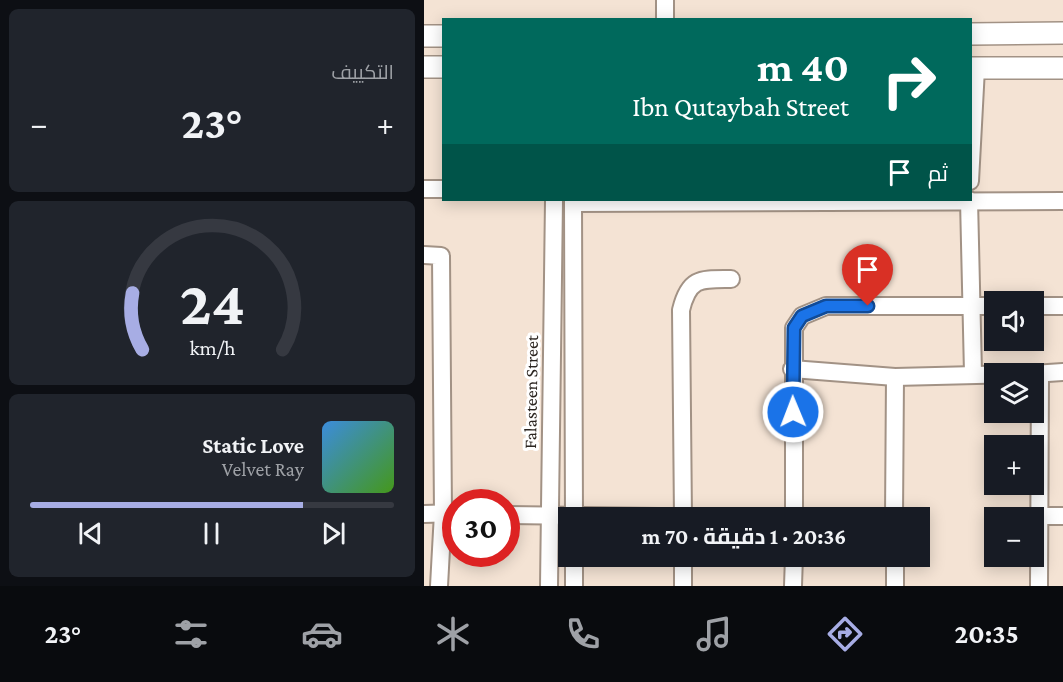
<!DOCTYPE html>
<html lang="ar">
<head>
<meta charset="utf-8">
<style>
  :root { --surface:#171b24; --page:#20242c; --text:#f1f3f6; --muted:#9ea1a6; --line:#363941; --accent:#a7ade4 }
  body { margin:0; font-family:"Crimson Pro",Cairo,serif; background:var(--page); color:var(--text); direction:rtl; height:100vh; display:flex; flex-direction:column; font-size:22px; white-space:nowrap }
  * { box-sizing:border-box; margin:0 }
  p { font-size:20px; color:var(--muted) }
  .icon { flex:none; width:33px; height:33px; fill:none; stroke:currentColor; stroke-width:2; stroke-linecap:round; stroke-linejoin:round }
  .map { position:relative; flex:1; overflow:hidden; direction:ltr }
  .side { display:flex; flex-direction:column; gap:9px; padding:9px; background:#0d0f14; width:424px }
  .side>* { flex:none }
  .guide { position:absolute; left:18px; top:18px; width:530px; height:183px; border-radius:0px; box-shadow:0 3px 15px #0003; direction:rtl; background:#00695c; color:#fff; overflow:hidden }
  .controls { position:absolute; left:560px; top:291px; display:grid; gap:12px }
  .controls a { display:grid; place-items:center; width:60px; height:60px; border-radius:0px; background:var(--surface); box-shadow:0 3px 15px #0003; font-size:30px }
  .speed { position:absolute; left:18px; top:489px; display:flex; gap:12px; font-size:30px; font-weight:700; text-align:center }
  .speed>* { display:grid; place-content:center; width:78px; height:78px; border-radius:50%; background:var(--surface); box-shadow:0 3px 15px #0003; line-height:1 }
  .speed .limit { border:9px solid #d22; background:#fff; color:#111 }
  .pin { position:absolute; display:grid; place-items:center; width:51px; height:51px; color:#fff; margin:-62px -26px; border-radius:50% 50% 50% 0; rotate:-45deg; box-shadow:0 0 6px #0007 }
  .pin .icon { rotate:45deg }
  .me { position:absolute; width:66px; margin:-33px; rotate:359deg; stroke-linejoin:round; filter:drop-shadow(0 0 4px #0008) }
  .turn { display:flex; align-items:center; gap:21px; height:126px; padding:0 24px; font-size:27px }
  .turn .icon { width:78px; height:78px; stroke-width:2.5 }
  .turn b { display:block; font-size:42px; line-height:51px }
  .then { display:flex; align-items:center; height:57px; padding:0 24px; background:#0003; gap:12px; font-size:22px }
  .big { font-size:45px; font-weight:700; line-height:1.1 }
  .side .card { flex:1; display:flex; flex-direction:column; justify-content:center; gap:9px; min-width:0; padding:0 21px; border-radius:9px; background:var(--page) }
  .side .dial { align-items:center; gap:0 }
  .dial svg { height:156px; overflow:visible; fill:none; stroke:var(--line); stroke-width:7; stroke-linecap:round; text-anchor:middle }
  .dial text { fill:var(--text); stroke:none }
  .song { display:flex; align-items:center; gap:18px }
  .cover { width:72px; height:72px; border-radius:9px; background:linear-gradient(135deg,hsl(210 70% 55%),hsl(100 70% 35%)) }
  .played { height:6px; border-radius:3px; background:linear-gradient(90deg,var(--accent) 75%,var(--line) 75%) }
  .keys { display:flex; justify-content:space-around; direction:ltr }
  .heat { display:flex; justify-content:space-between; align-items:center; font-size:33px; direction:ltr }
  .trip { position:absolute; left:134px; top:507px; width:372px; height:60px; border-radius:0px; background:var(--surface); box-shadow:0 3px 15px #0003; font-weight:700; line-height:60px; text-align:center; direction:rtl }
  .tabs { display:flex; height:96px; justify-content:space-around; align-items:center; background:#090b0e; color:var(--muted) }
  .tabs .icon { width:42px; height:42px }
  .tabs .active { color:var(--accent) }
  .tabs b { font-size:27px; color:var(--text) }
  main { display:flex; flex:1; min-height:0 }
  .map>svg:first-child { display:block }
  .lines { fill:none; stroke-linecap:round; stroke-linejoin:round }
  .minor-casing { stroke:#a29285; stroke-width:20 }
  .major-casing { stroke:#a29285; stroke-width:24 }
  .minor { stroke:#fff; stroke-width:16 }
  .major { stroke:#fff; stroke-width:21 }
  .route-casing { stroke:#114b97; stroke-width:15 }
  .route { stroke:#1a73e8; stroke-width:10 }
  .labels { text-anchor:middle; stroke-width:6; stroke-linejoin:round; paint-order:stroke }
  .street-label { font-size:18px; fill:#2b2520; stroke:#fff }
</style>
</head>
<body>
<main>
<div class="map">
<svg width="639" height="586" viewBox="0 0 639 586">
  <rect width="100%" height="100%" fill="#f4e3d4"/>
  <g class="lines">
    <defs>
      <g id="minor">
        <polyline points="241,0 241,20"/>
        <polyline points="546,181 552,68"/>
        <polyline points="0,189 20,189"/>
        <polyline points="149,200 150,518"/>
        <polyline points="545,200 549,373"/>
        <polyline points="149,203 639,201"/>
        <polyline points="0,255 17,256 19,513 15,586"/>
        <polyline points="609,306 639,306"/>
        <polyline points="368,369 471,377 593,374"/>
        <polyline points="609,374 639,372"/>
        <polyline points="0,514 32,513"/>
        <polyline points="82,515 313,518"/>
        <polyline points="615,516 639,516"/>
        <path d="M 259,518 L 257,310 C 265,277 277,279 307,279"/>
        <polyline points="370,518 370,328 378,316 402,306 570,306"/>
        <polyline points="448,518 470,517"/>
        <polyline points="470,518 471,377"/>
        <polyline points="150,556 150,586"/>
        <polyline points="471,556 471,586"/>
        <polyline points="125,586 130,200"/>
        <polyline points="259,586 259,556"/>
        <polyline points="369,586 370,556"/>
        <polyline points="615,586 616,374"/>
      </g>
      <g id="major">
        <polyline points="546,34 639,33"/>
        <polyline points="0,36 20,36"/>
        <polyline points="0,67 20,67"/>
        <polyline points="546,68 639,68"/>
      </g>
    </defs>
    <use href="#minor" class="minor-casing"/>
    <use href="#major" class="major-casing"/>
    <use href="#minor" class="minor"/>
    <use href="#major" class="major"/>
  </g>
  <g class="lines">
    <defs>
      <polyline id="route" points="369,412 370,328 378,316 402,306 444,306"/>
    </defs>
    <use href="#route" class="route-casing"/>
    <use href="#route" class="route"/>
  </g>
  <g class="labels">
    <g class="street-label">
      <text transform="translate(107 392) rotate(-89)" y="6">Falasteen Street</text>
    </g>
  </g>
</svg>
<div class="controls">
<a><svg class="icon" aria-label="sound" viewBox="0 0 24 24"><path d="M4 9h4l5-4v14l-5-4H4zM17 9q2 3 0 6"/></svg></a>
<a><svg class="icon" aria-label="layers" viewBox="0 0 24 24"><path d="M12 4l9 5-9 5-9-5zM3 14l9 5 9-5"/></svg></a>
<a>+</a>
<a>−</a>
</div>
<div class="speed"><div class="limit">30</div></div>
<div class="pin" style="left:444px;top:306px;background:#d93025"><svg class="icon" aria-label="arrive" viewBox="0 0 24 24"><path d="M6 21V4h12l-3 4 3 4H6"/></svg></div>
<svg class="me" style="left:369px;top:412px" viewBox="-20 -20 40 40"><circle r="17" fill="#1a73e8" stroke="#fff" stroke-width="3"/><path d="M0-11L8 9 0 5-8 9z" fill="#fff"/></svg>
<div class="trip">20:36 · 1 دقيقة · 70 m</div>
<div class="guide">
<div class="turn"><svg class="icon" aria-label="right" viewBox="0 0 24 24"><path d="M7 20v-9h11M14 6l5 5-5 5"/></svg><div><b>40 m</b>Ibn Qutaybah Street</div></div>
<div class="then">ثم<svg class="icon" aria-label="arrive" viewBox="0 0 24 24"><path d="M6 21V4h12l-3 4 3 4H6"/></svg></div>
</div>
</div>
<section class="side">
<div class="card"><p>التكييف</p>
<div class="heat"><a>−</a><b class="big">23°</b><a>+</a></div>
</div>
<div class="card dial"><svg viewBox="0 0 100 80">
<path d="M14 69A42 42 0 1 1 86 69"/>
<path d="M14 69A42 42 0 0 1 9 40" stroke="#a7ade4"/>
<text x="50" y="56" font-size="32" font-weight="700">24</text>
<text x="50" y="72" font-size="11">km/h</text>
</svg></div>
<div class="card">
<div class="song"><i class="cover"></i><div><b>Static Love</b><p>Velvet Ray</p></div></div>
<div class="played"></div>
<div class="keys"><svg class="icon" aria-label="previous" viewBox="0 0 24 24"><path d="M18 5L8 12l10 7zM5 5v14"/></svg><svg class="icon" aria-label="pause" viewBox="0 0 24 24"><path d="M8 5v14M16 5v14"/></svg><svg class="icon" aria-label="next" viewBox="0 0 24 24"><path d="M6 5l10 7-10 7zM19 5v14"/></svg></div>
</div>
</section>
</main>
<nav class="tabs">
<b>20:35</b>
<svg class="icon active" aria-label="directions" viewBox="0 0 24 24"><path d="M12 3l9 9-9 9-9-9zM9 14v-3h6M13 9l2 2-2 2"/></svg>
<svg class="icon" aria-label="music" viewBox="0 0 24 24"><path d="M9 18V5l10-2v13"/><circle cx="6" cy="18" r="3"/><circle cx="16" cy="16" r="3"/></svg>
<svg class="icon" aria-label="phone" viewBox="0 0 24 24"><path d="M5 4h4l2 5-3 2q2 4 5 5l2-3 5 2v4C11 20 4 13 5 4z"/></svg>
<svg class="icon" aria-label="climate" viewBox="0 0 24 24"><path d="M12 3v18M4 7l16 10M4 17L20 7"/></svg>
<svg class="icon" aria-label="car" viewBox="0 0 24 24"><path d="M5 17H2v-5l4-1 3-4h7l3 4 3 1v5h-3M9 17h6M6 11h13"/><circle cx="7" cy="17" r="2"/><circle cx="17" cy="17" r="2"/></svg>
<svg class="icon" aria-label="filters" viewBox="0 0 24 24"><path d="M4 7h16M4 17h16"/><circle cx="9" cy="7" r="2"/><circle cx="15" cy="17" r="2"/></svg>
<b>23°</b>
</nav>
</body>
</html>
